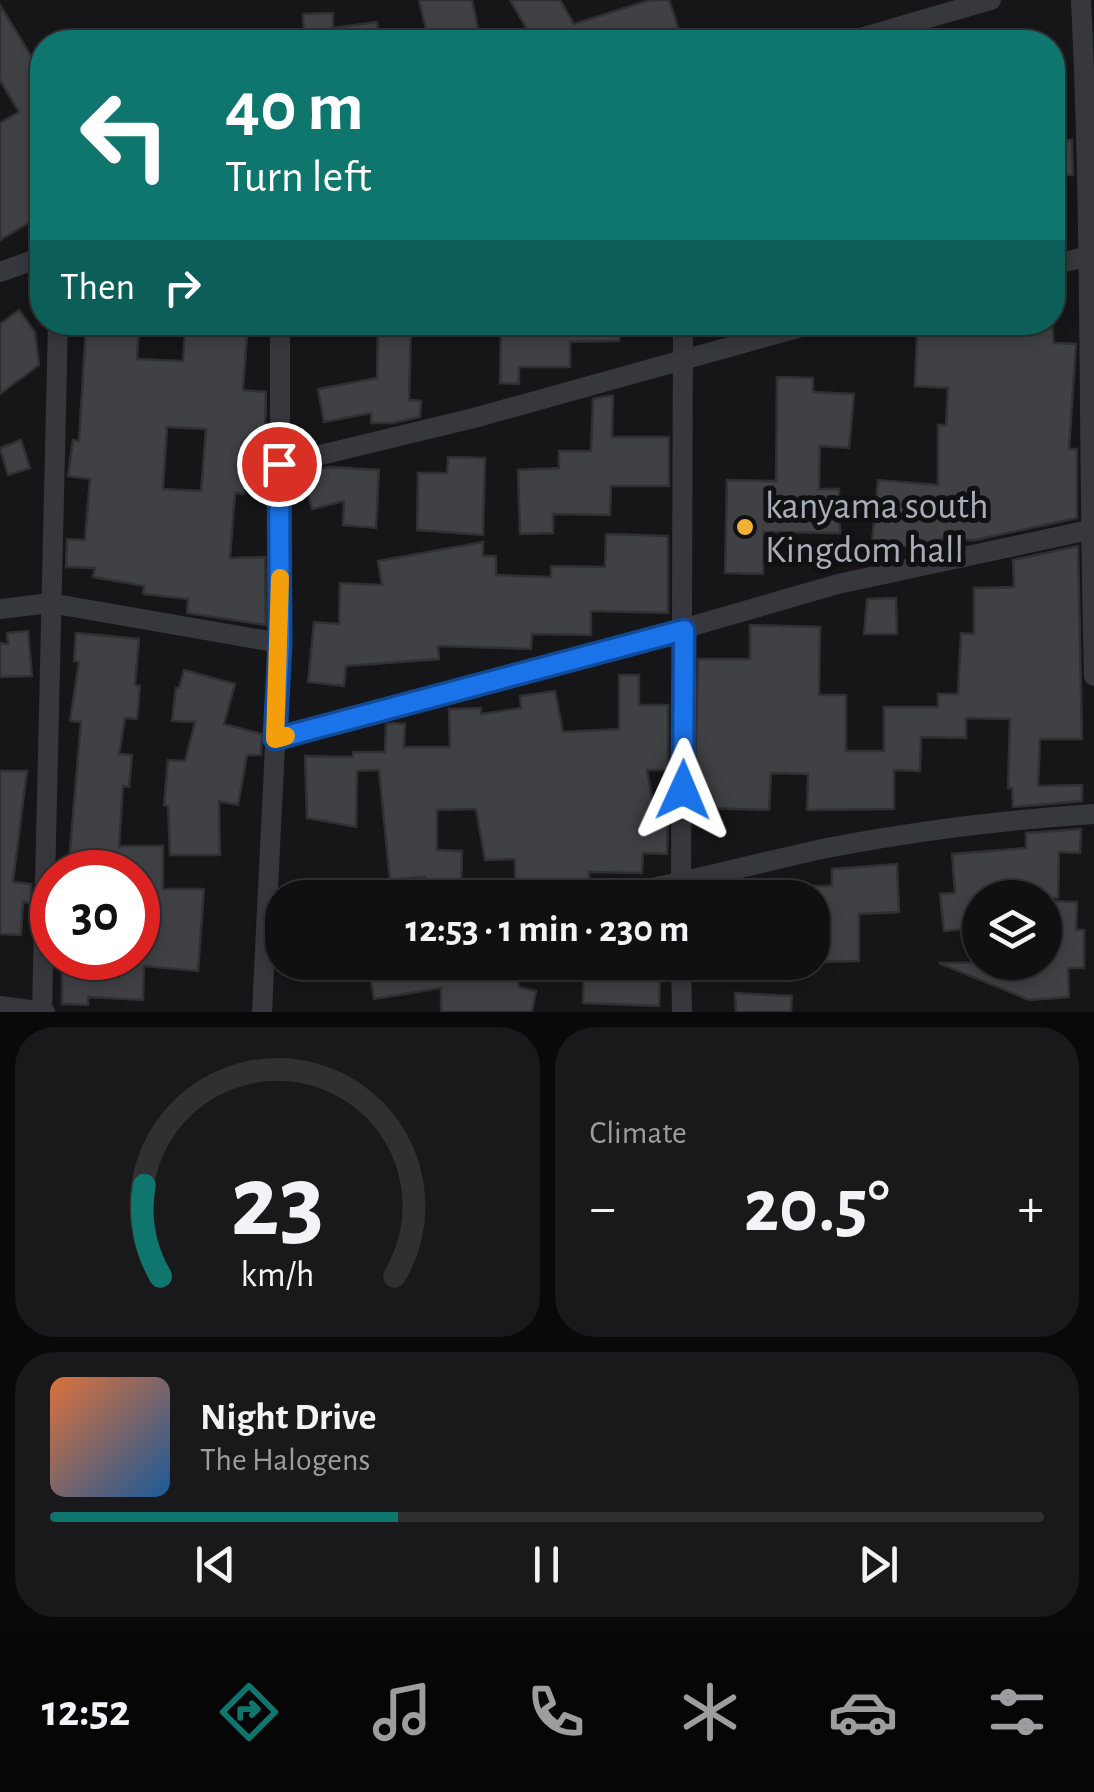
<!DOCTYPE html>
<html lang="en">
<head>
<meta charset="utf-8">
<style>
  :root { --surface:#101012; --page:#19191b; --text:#f1f3f6; --muted:#9c9d9f; --line:#303032; --accent:#0f766e }
  body { margin:0; font-family:"Alegreya Sans",sans-serif; background:var(--page); color:var(--text); height:100vh; display:flex; flex-direction:column; font-size:38px; white-space:nowrap }
  * { box-sizing:border-box; margin:0 }
  p { font-size:32px; color:var(--muted) }
  .icon { flex:none; width:55px; height:55px; fill:none; stroke:currentColor; stroke-width:2; stroke-linecap:round; stroke-linejoin:round }
  .map { position:relative; height:1012px; overflow:hidden }
  .side { display:flex; flex-direction:column; gap:15px; padding:15px; background:#09090a; flex:1 }
  .side>* { flex:none }
  .top-card { position:absolute; left:30px; top:30px; width:1035px; height:305px; border-radius:40px; box-shadow:0 5px 15px #0003,0 0 0 2px var(--line); background:#0f766e; color:#fff; overflow:hidden }
  .controls { position:absolute; left:962px; top:880px; display:grid; gap:20px }
  .controls a { display:grid; place-items:center; width:100px; height:100px; border-radius:50%; background:var(--surface); box-shadow:0 5px 15px #0003,0 0 0 2px var(--line); font-size:50px }
  .speed { position:absolute; left:30px; top:850px; display:flex; gap:20px; font-size:50px; font-weight:700; text-align:center }
  .speed>* { display:grid; place-content:center; width:130px; height:130px; border-radius:50%; background:var(--surface); box-shadow:0 5px 15px #0003,0 0 0 2px var(--line); line-height:1 }
  .speed .limit { border:15px solid #d22; background:#fff; color:#111 }
  .pin { position:absolute; display:grid; place-items:center; width:85px; height:85px; color:#fff; margin:-42px; border:5px solid #fff; border-radius:50%; box-shadow:0 2px 10px #0007 }
  .me { position:absolute; width:110px; margin:-55px; rotate:1deg; stroke-linejoin:round; filter:drop-shadow(0 0 8px #0008) }
  .turn { display:flex; align-items:center; gap:35px; height:210px; padding:0 30px; font-size:45px }
  .turn .icon { width:130px; height:130px; stroke-width:2.5 }
  .turn b { display:block; font-size:70px; line-height:85px }
  .then { display:flex; align-items:center; height:95px; padding:0 30px; background:#0003; gap:20px; font-size:38px }
  .big { font-size:75px; font-weight:700; line-height:1.1 }
  .side .card { flex:1; display:flex; flex-direction:column; justify-content:center; gap:15px; min-width:0; padding:0 35px; border-radius:40px; background:var(--page) }
  .side .dial { align-items:center; gap:0 }
  .dial svg { height:260px; overflow:visible; fill:none; stroke:var(--line); stroke-width:7; stroke-linecap:round; text-anchor:middle }
  .dial text { fill:var(--text); stroke:none }
  .song { display:flex; align-items:center; gap:30px }
  .cover { width:120px; height:120px; border-radius:15px; background:linear-gradient(135deg,hsl(20 70% 55%),hsl(210 70% 35%)) }
  .played { height:10px; border-radius:5px; background:linear-gradient(90deg,var(--accent) 35%,var(--line) 35%) }
  .keys { display:flex; justify-content:space-around; direction:ltr }
  .heat { display:flex; justify-content:space-between; align-items:center; font-size:55px; direction:ltr }
  .side .tiles { flex:1; display:grid; gap:15px; grid-template-columns:1fr 1fr }
  .card:last-child { grid-column:span 2 }
  .trip { position:absolute; left:265px; top:880px; width:565px; height:100px; border-radius:40px; background:var(--surface); box-shadow:0 5px 15px #0003,0 0 0 2px var(--line); font-weight:700; line-height:100px; text-align:center }
  .tab-bar { display:flex; height:160px; justify-content:space-around; align-items:center; background:#060607; color:var(--muted) }
  .tab-bar .icon { width:70px; height:70px }
  .tab-bar .on { color:var(--accent) }
  .tab-bar b { font-size:45px; color:var(--text) }
  .map>svg:first-child { display:block }
  .building { fill:#404145; stroke:#303034; stroke-width:2.5; fill-rule:evenodd }
  .lines { fill:none; stroke-linecap:round; stroke-linejoin:round }
  .minor { stroke:#37383d; stroke-width:20 }
  .route-casing { stroke:#114b97; stroke-width:25 }
  .route { stroke:#1a73e8; stroke-width:18 }
  .slow { stroke:#f59e0b; stroke-width:18 }
  .poi-dot { fill:#f2b134; stroke:#111113; stroke-width:4 }
  .labels { text-anchor:middle; stroke-width:10; stroke-linejoin:round; paint-order:stroke }
  .poi-label { font-size:38px; fill:#a8adb8; stroke:#111113; text-anchor:start }
</style>
</head>
<body>
<div class="map">
<svg width="1094" height="1012" viewBox="0 0 1094 1012">
  <rect width="100%" height="100%" fill="#161618"/>
  <g class="building">
    <polygon points="419,0 472,0 481,42 429,42"/>
    <polygon points="510,0 560,0 574,24 650,0 669,0 683,42 531,42 532,38"/>
    <polygon points="0,5 42,74 42,215 0,240 0,123 19,112 0,80"/>
    <polygon points="333,13 333,28 377,22 379,42 304,42 303,14"/>
    <polygon points="1072,140 1073,175 1052,175 1052,142"/>
    <polygon points="19,310 35,332 39,365 0,394 0,324"/>
    <polygon points="378,322 411,322 409,400 421,401 420,417 393,423 371,423 371,413 324,422 318,389 377,378"/>
    <polygon points="501,322 620,322 619,341 570,342 570,367 519,367 519,384 500,383"/>
    <polygon points="999,322 1052,322 1054,343 1076,344 1069,449 1077,449 1077,518 975,540 942,539 942,547 934,549 872,543 878,480 938,485 938,425 946,425 948,388 915,386 917,332 1001,335"/>
    <path d="M 86,325 L 139,327 L 137,359 L 183,361 L 185,331 L 247,335 L 243,390 L 266,392 L 265,432 L 253,432 L 244,494 L 235,493 L 230,558 L 265,557 L 266,625 L 187,613 L 188,599 L 143,594 L 144,586 L 93,577 L 95,568 L 66,567 L 67,539 L 85,540 L 90,479 L 68,476 L 73,440 L 79,441 ZM 167,427 L 206,429 L 201,491 L 163,489 Z"/>
    <polygon points="777,377 813,378 813,392 854,394 849,448 820,446 819,489 839,489 840,533 764,532 763,574 725,573 727,480 776,481"/>
    <polygon points="606,396 613,396 612,437 669,437 669,486 611,486 610,515 553,514 553,533 520,534 518,470 559,468 559,451 591,451 593,399"/>
    <polygon points="21,440 30,468 8,475 0,448"/>
    <polygon points="448,457 485,458 483,535 417,530 418,473 447,473"/>
    <polygon points="330,467 379,470 376,528 343,525 344,501 312,509 303,473"/>
    <polygon points="606,534 668,536 668,613 591,611 591,635 532,634 531,649 438,646 439,659 346,666 344,686 308,682 314,622 339,624 340,583 382,585 378,561 483,542 483,556 496,556 496,575 551,577 551,566 605,567"/>
    <polygon points="1078,546 1082,739 1040,739 1038,786 1082,785 1082,801 1013,807 1012,788 1008,788 1010,719 966,718 966,738 921,737 920,771 894,770 894,809 807,810 808,774 771,773 769,810 701,808 702,773 695,773 698,659 750,659 750,625 820,627 819,695 846,695 846,751 884,751 884,707 938,707 938,694 958,694 961,633 974,634 974,588 1014,587 1013,560"/>
    <polygon points="896,598 897,634 864,634 867,599"/>
    <polygon points="28,631 32,676 0,677 0,643 8,644 7,633"/>
    <polygon points="76,633 139,639 135,685 140,686 137,719 125,718 119,754 132,755 129,787 123,786 119,846 163,846 163,889 204,889 198,971 144,966 143,1000 88,997 88,1005 62,1004 62,958 138,958 138,872 68,872 81,722 70,721 79,662 74,661"/>
    <polygon points="184,670 235,684 224,724 262,734 261,755 247,755 238,805 219,801 220,855 170,855 168,806 164,805 168,760 185,761 195,722 172,721 176,688 179,688"/>
    <polygon points="619,675 639,675 639,705 668,705 668,770 647,770 655,814 668,814 667,854 643,853 642,873 589,872 590,882 579,883 580,892 550,898 515,898 515,859 485,860 476,809 437,810 437,850 462,851 461,898 425,898 425,877 390,880 379,770 357,771 356,827 307,818 305,756 353,757 353,752 385,752 386,724 391,723 405,724 404,747 450,747 449,709 481,708 481,714 521,708 520,696 555,691 563,732 619,729"/>
    <polygon points="0,771 27,771 13,882 31,884 31,903 23,902 21,935 0,934"/>
    <polygon points="1081,829 1080,853 1059,852 1058,898 980,898 980,928 944,931 940,894 955,893 952,854 1026,848 1026,833"/>
    <polygon points="897,864 899,912 859,914 859,961 812,962 812,886 832,886 832,869"/>
    <polygon points="1045,901 1077,902 1076,930 1084,930 1084,968 1068,968 1069,997 1029,1000 939,963 1045,962"/>
    <polygon points="396,962 435,962 436,968 463,962 514,962 519,987 536,991 532,1012 441,1012 441,988 374,999 369,967"/>
    <polygon points="584,970 660,972 659,1006 583,1003"/>
    <polygon points="735,993 792,996 791,1012 736,1012"/>
  </g>
  <g class="lines">
    <g class="minor">
      <path d="M 1081,0 C 1092,225 1088,451 1094,676"/>
      <polyline points="846,42 991,0"/>
      <polyline points="1052,265 1089,256"/>
      <polyline points="0,272 42,257"/>
      <polyline points="279,465 474,418 819,322"/>
      <polyline points="0,609 50,603 280,643"/>
      <polyline points="275,739 526,674 838,584 1089,530"/>
      <path d="M 602,898 C 678,885 752,864 827,848 C 915,831 1004,820 1094,814"/>
      <polyline points="681,898 683,322"/>
      <polyline points="681,962 682,1012"/>
      <polyline points="0,1006 45,1012"/>
      <polyline points="42,1012 58,322"/>
      <polyline points="262,1012 280,643 280,322"/>
    </g>
  </g>
  <g class="lines">
    <defs>
      <polyline id="route" points="279,464 280,643 275,739 684,630 683,790"/>
    </defs>
    <use href="#route" class="route-casing"/>
    <use href="#route" class="route"/>
    <polyline class="slow" points="280,578 275,739 286,736"/>
  </g>
  <circle class="poi-dot" cx="745" cy="527" r="10"/>
  <g class="labels">
    <g class="poi-label">
      <text x="765" y="518">kanyama south<tspan x="765" dy="44">Kingdom hall</tspan></text>
    </g>
  </g>
</svg>
<div class="controls">
<a><svg class="icon" aria-label="layers" viewBox="0 0 24 24"><path d="M12 4l9 5-9 5-9-5zM3 14l9 5 9-5"/></svg></a>
</div>
<div class="speed"><div class="limit">30</div></div>
<div class="pin" style="left:279px;top:464px;background:#d93025"><svg class="icon" aria-label="arrive" viewBox="0 0 24 24"><path d="M6 21V4h12l-3 4 3 4H6"/></svg></div>
<svg class="me" style="left:683px;top:790px" viewBox="-20 -20 40 40"><path d="M0-17L14 15 0 8-14 15z" fill="#1a73e8" stroke="#fff" stroke-width="4"/></svg>
<div class="trip">12:53 · 1 min · 230 m</div>
<div class="top-card">
<div class="turn"><svg class="icon" aria-label="left" viewBox="0 0 24 24"><path d="M17 20v-9H6M10 6l-5 5 5 5"/></svg><div><b>40 m</b>Turn left</div></div>
<div class="then">Then<svg class="icon" aria-label="right" viewBox="0 0 24 24"><path d="M7 20v-9h11M14 6l5 5-5 5"/></svg></div>
</div>
</div>
<section class="side">
<div class="tiles">
<div class="card dial"><svg viewBox="0 0 100 80">
<path d="M14 69A42 42 0 1 1 86 69"/>
<path d="M14 69A42 42 0 0 1 9 41" stroke="#0f766e"/>
<text x="50" y="56" font-size="32" font-weight="700">23</text>
<text x="50" y="72" font-size="11">km/h</text>
</svg></div>
<div class="card"><p>Climate</p>
<div class="heat"><a>−</a><b class="big">20.5°</b><a>+</a></div>
</div>
<div class="card">
<div class="song"><i class="cover"></i><div><b>Night Drive</b><p>The Halogens</p></div></div>
<div class="played"></div>
<div class="keys"><svg class="icon" aria-label="previous" viewBox="0 0 24 24"><path d="M18 5L8 12l10 7zM5 5v14"/></svg><svg class="icon" aria-label="pause" viewBox="0 0 24 24"><path d="M8 5v14M16 5v14"/></svg><svg class="icon" aria-label="next" viewBox="0 0 24 24"><path d="M6 5l10 7-10 7zM19 5v14"/></svg></div>
</div>
</div>
</section>
<nav class="tab-bar">
<b>12:52</b>
<svg class="icon on" aria-label="directions" viewBox="0 0 24 24"><path d="M12 3l9 9-9 9-9-9zM9 14v-3h6M13 9l2 2-2 2"/></svg>
<svg class="icon" aria-label="music" viewBox="0 0 24 24"><path d="M9 18V5l10-2v13"/><circle cx="6" cy="18" r="3"/><circle cx="16" cy="16" r="3"/></svg>
<svg class="icon" aria-label="phone" viewBox="0 0 24 24"><path d="M5 4h4l2 5-3 2q2 4 5 5l2-3 5 2v4C11 20 4 13 5 4z"/></svg>
<svg class="icon" aria-label="climate" viewBox="0 0 24 24"><path d="M12 3v18M4 7l16 10M4 17L20 7"/></svg>
<svg class="icon" aria-label="car" viewBox="0 0 24 24"><path d="M5 17H2v-5l4-1 3-4h7l3 4 3 1v5h-3M9 17h6M6 11h13"/><circle cx="7" cy="17" r="2"/><circle cx="17" cy="17" r="2"/></svg>
<svg class="icon" aria-label="filters" viewBox="0 0 24 24"><path d="M4 7h16M4 17h16"/><circle cx="9" cy="7" r="2"/><circle cx="15" cy="17" r="2"/></svg>
</nav>
</body>
</html>
